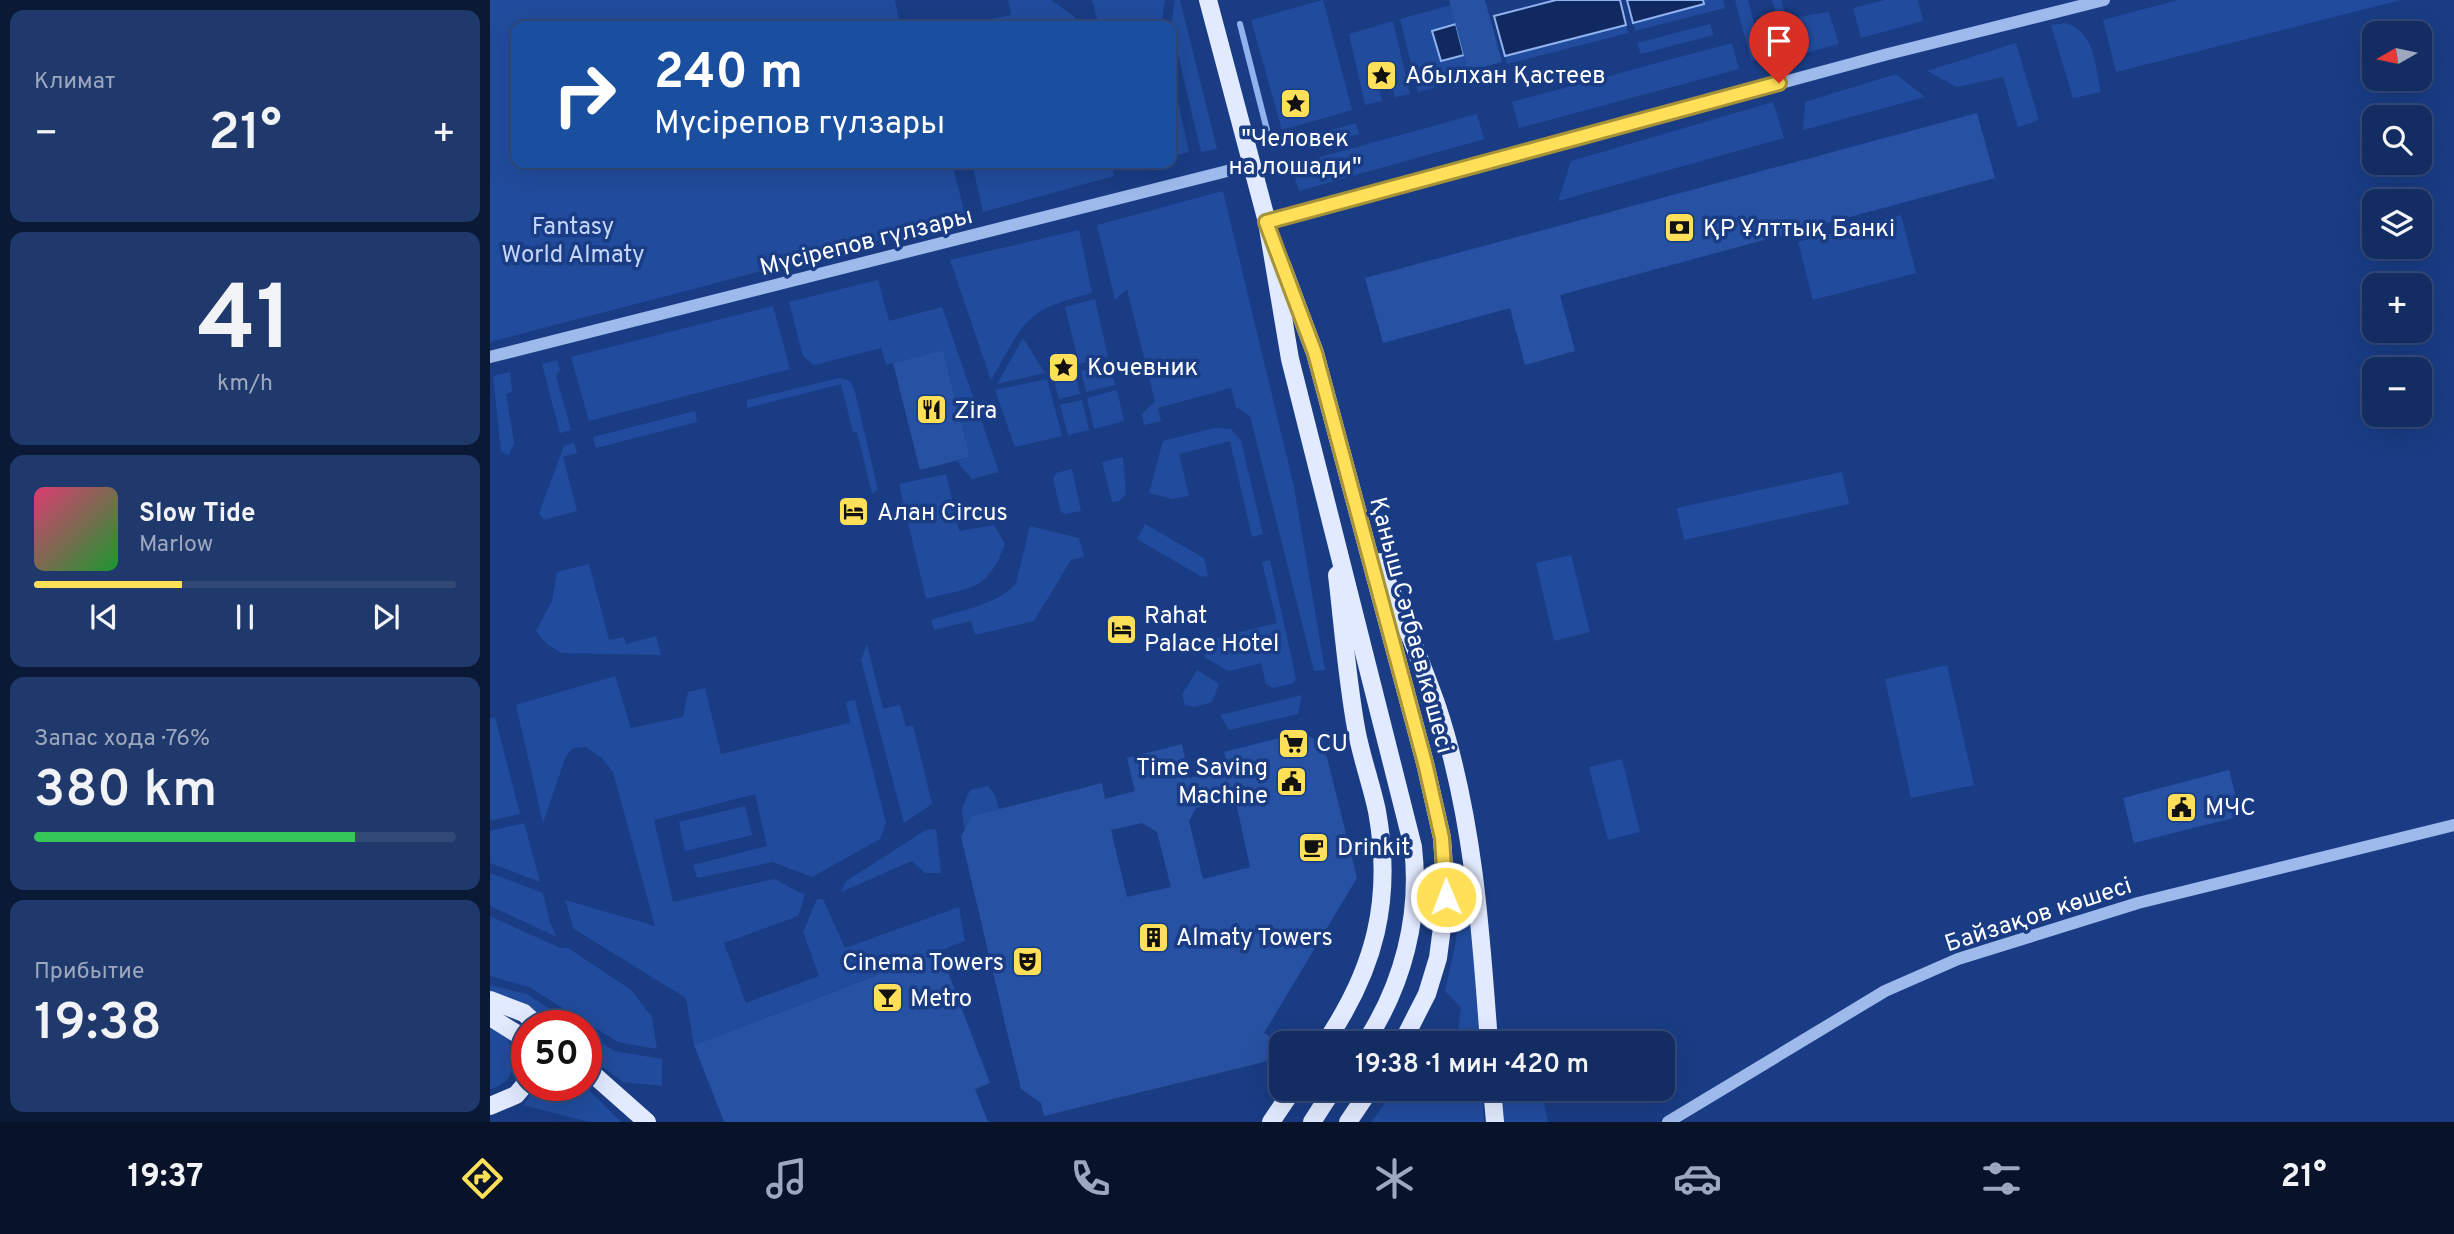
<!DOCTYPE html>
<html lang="ru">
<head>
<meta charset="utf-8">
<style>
  :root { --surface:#132d63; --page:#20396c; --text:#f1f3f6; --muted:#9da8be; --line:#324978; --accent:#ffe058 }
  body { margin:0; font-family:Overpass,sans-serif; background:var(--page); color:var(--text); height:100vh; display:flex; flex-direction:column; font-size:26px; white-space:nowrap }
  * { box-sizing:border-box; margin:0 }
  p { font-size:23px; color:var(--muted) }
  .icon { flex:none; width:38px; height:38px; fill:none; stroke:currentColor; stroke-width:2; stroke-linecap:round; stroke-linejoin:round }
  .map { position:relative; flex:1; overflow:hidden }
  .side { display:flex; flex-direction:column; gap:10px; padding:10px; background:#0a1936; width:490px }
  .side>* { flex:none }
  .guide { position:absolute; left:21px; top:21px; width:665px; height:147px; border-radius:14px; box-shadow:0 7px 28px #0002,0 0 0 2px var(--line); background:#1a4fa0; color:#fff; overflow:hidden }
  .needle { width:46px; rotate:261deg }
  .controls { position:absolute; left:1872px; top:21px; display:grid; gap:14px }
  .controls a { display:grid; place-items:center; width:70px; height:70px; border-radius:14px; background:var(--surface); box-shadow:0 7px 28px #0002,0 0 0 2px var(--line); font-size:35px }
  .speed { position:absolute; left:21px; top:1010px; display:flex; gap:14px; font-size:35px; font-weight:700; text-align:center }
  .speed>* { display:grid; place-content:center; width:91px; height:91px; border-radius:50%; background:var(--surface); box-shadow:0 7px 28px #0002,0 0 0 2px var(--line); line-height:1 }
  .speed .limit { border:10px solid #d22; background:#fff; color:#111 }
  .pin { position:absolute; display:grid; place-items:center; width:60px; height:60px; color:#fff; margin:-72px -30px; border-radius:50% 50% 50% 0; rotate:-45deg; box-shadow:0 0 7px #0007 }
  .pin .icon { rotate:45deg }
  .me { position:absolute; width:77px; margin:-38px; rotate:359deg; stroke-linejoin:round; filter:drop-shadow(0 0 5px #0008) }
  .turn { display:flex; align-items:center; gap:24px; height:147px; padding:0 28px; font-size:32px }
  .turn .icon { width:91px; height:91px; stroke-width:2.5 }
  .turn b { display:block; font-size:49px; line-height:60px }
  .big { font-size:52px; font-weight:600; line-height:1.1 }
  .side .widget { flex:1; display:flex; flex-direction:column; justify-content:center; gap:10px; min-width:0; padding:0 24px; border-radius:14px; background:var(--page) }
  .side .dial { align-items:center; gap:0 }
  .dial b { font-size:91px; line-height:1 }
  .song { display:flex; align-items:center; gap:21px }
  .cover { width:84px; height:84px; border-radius:10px; background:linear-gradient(135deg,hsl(340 70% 55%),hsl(130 70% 35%)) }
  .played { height:7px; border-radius:4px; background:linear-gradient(90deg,var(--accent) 35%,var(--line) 35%) }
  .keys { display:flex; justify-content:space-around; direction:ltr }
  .heat { display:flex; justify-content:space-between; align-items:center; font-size:38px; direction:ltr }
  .charge { height:10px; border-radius:5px; background:linear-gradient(90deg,#34c759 76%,var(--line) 0) }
  .trip { position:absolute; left:779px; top:1031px; width:406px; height:70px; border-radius:14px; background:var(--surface); box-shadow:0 7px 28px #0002,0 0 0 2px var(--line); font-weight:600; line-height:70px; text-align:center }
  .tab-bar { display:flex; height:112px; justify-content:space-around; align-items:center; background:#081228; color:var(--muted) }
  .tab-bar .icon { width:49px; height:49px }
  .tab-bar .active { color:var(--accent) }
  .tab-bar b { font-size:32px; color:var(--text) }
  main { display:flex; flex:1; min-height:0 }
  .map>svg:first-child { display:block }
  .green { fill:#214c9d }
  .water { fill:#102a61; stroke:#90b2ee; stroke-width:2 }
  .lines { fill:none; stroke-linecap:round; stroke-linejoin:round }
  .stream { stroke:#90b2ee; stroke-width:6 }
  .building { fill:#2751a2; fill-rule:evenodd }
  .minor { stroke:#9eb9ec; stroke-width:12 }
  .major { stroke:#e2eaff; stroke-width:18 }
  .route-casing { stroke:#a69239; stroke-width:18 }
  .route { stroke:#ffe058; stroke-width:12 }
  .labels { text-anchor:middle; stroke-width:7; stroke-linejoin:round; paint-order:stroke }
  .poi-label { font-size:24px; fill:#fff; stroke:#193c84; text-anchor:start }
  .park-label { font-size:24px; fill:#c3d5f9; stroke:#193c84 }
  .street-label { font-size:24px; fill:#fff; stroke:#193c84 }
</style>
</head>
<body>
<main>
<section class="side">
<div class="widget"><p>Климат</p>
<div class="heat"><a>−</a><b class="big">21°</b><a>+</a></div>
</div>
<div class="widget dial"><b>41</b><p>km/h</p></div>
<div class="widget">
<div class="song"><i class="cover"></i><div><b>Slow Tide</b><p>Marlow</p></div></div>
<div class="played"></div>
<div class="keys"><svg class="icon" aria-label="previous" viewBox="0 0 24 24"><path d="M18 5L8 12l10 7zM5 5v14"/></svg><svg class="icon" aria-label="pause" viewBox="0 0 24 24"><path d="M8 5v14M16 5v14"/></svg><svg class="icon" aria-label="next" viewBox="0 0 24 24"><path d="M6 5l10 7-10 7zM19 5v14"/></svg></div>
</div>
<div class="widget"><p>Запас хода · 76%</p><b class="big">380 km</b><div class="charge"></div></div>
<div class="widget"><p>Прибытие</p><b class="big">19:38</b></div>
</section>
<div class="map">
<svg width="1964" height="1122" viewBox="0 0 1964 1122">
  <rect width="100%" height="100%" fill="#193c84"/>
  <g class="green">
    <polygon points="0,0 405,0 410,26 26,26 26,163 462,163 475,215 406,236 0,342"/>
    <polygon points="518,0 561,0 593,23 593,26 498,26 496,20 521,15"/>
    <polygon points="602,0 675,0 671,26 609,26"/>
    <polygon points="685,0 690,0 727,149 711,152 681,25"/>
    <polygon points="833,0 862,110 792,130 761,20"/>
    <polygon points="1213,0 1233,0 1235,8 1145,31 1143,23 1214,4"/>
    <polygon points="1245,0 1258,0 1273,58 1261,61"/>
    <polygon points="1282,0 1291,0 1297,19 1339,12 1349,44 1297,58"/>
    <polygon points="1395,0 1428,0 1433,21 1371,38 1363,8"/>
    <polygon points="1688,0 1911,0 1626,72 1613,20"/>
    <polygon points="961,5 966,24 943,31 951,61 974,55 979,78 928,92 910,19"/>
    <polygon points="903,21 920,94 905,97 902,85 908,83 903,61 878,68 883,90 889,89 892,101 875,105 859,34"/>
    <path d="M 1576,23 C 1606,34 1604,63 1611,92 L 1583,98 L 1561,25 Z"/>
    <polygon points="1220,24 1224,35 1151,54 1147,43"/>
    <polygon points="1136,25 1138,33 1017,64 1015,56"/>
    <polygon points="1242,43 1249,69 1029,128 1022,102"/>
    <polygon points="1526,43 1549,120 1528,127 1513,77 1467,87 1437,71"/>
    <polygon points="681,70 699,152 681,157"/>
    <polygon points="1406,74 1435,97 1313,130 1315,102"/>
    <polygon points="1283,102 1294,138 1068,201 1081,161"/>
    <polygon points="987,114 994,139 809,191 801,165"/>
    <polygon points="866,123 869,134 822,147 819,136"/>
    <polygon points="482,163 621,163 624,176 493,212"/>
    <polygon points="733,191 804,487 835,670 824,671 760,416 746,407 741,388 668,408 671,421 654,425 652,414 665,401 637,289 625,300 607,225"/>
    <polygon points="1411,215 1426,273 1323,300 1308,242"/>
    <path d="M 589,230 L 602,293 C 532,311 536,320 501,380 L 460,260 Z"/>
    <polygon points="388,280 399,321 452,307 509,472 482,479 467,461 480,457 453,350 396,365 391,348 324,365 313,356 299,302"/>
    <polygon points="605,299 618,357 589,364 575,307"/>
    <polygon points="283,306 300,369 99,421 81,357"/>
    <polygon points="533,338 555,373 507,384"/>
    <polygon points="67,360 70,370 66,376 81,430 70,433 52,364"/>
    <polygon points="620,363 625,385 596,392 591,371"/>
    <polygon points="20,372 22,392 16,394 24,443 19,455 11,452 3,376"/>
    <polygon points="585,372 590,394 569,399 563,377"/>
    <polygon points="350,378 360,381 365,392 388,490 382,494 367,432 363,432 351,384 257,408 257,400"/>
    <polygon points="557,379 572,436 525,447 505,390"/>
    <polygon points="627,390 634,421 604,429 597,398"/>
    <polygon points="592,400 599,430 578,435 570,405"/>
    <polygon points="205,411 207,422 106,448 103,437"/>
    <polygon points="724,428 741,429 751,441 773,534 762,537 740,441 689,454 699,496 682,499 659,493 673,441"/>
    <polygon points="84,443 87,453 73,457 87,511 54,520 49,513 74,446"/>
    <polygon points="633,457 636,494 629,501 622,502 612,462"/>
    <polygon points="582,469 591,511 575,514 571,512 563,479 566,473"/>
    <polygon points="1352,472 1359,504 1194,540 1187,508"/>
    <path d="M 456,474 L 469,531 L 504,525 L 515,544 C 496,593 483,586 436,599 L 409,484 Z"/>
    <polygon points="655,524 714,558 718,576 712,577 647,539"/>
    <path d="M 540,526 L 589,538 L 594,557 L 581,560 L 544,621 L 485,635 L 481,621 L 444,630 L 441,620 C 467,611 509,605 526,583 Z"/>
    <polygon points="1081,555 1100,632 1064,641 1046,563"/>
    <polygon points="780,560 806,678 804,683 783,688 776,684 771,663 739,671 714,657 726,638 787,623 772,562"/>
    <polygon points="99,564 119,640 134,637 136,644 166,636 171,655 72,653 58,645 46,631 62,601 67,572"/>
    <polygon points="377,644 393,709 410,705 416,727 423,725 442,804 414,823 371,660"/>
    <polygon points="1457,665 1484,785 1421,798 1395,679"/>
    <polygon points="707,670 729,684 722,702 705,707 695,705 692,695"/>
    <polygon points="125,676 141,728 193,717 198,692 215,688 231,754 360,723 356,702 365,700 396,823 390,839 322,877 283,862 207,878 203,865 277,846 265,794 164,820 183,902 284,879 315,895 308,916 234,943 256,1003 329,976 313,932 327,899 333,899 355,948 469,907 475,941 204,1045 196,998 84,929 75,900 165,926 123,772 113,759 96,747 83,748 76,756 53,823 26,705"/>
    <polygon points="812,695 808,714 739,730 730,715"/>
    <polygon points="5,717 30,814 0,821 0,718"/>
    <polygon points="1132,759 1150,832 1118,840 1099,767"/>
    <polygon points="498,786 505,795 509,809 481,816 474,829 472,809 480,790"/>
    <polygon points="255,806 262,835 195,851 189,822"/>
    <polygon points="34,823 50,882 0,863 0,831"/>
    <polygon points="446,829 451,873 435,873 422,861 351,892 356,881 436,830"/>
    <polygon points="0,873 53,893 60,923 67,937 0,906"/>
    <path d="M 969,873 C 985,928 987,987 990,1043 L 967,1043 L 971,1007 L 955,991 L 966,941 Z"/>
    <polygon points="0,916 70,948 78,948 141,990 162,1017 167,1049 128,1042 39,987 0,976"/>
    <polygon points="0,985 37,994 85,1025 60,1025 34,1006 0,996"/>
    <path d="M 0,1028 L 17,1036 C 26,1059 28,1081 0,1089 Z"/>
    <polygon points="96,1033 124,1051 172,1059 172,1086 133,1082 96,1054"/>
    <polygon points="48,1085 94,1085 131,1122 99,1122 33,1105"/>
    <polygon points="906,1089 983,1089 992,1093 994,1122 881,1122"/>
    <polygon points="1009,1089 1051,1089 1058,1122 1012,1122"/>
  </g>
  <g class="water">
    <polygon points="1066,0 1130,0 1136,25 1015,56 1004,16"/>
    <polygon points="1137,0 1213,0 1214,4 1143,23"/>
    <polygon points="966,24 974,55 951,61 942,31"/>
  </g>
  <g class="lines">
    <polyline class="stream" points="750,24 777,130"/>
  </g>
  <g class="building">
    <polygon points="959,0 995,0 1012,62 978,71"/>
    <polygon points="1487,113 1505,178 1070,295 1085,351 1035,365 1020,308 893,343 875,278"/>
    <polygon points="453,350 480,457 430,470 403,363"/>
    <path d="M 813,732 L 834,746 L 867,878 L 774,1033 L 789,1041 L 778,1061 L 554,1116 L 551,1103 L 531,1089 L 519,1040 L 471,837 L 481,816 L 612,783 L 615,799 L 645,791 L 637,758 L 692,744 L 699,778 L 738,769 L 734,752 ZM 745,798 L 760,867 L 713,879 L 699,821 L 706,808 ZM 652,823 L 667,832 L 681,887 L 637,897 L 621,830 Z"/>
    <polygon points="1739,770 1751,816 1644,843 1633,798"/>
    <polygon points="450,951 500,1083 485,1089 498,1122 234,1122 204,1045"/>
  </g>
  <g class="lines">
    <g class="minor">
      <polyline points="777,222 1398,54 1614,0"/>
      <polyline points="0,357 761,165"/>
      <polyline points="1178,1122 1395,991 1468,959 1648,903 1964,825"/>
    </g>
    <g class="major">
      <path d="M 718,0 L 777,222 L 800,359 L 923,847 C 931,916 913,985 875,1043"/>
      <polyline points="792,265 825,353 935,763 952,838 956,897 948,958 937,994 912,1043"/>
      <path d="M 889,562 C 909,609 930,657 947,706 C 983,814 991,930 999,1043"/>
      <polyline points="0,1000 34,1013 48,1026"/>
      <polyline points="0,1017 32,1037 37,1046"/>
      <path d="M 835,1043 C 885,969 903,900 887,811 C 881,783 871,756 866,728 C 857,678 853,626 847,575"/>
      <polyline points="96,1068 157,1122"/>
      <polyline points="1002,1088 1005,1122"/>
      <polyline points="0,1106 26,1095 37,1082"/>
      <polyline points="781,1122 804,1088"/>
      <polyline points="822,1122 844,1088"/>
      <polyline points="858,1122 881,1088"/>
    </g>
  </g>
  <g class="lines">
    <defs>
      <polyline id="route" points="956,897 952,838 935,763 825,353 776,222 1289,83"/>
    </defs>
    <use href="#route" class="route-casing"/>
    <use href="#route" class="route"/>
  </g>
  <defs>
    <symbol id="sight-square" viewBox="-11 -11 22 22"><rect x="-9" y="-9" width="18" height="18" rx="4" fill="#ffe058" stroke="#193c84"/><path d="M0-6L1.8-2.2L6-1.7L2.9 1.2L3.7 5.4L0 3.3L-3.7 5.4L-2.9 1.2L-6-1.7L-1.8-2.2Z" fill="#111"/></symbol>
    <symbol id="bank-square" viewBox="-11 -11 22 22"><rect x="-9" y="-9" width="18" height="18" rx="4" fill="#ffe058" stroke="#193c84"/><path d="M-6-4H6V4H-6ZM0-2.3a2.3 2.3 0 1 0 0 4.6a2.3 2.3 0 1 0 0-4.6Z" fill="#111"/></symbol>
    <symbol id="restaurant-square" viewBox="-11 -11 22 22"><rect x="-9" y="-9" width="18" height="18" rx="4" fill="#ffe058" stroke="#193c84"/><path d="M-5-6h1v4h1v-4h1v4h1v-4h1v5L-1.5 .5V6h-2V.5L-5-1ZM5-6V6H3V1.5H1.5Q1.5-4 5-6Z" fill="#111"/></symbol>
    <symbol id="hotel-square" viewBox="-11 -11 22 22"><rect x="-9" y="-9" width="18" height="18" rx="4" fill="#ffe058" stroke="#193c84"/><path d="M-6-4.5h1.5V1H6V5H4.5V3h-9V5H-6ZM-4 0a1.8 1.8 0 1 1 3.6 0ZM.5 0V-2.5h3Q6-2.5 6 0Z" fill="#111"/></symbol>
    <symbol id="supermarket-square" viewBox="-11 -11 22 22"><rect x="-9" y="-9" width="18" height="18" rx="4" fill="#ffe058" stroke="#193c84"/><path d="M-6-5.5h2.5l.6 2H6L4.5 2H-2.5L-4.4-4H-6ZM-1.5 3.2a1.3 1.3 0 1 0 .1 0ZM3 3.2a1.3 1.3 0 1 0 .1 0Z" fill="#111"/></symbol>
    <symbol id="civic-square" viewBox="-11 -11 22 22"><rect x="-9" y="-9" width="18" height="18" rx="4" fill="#ffe058" stroke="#193c84"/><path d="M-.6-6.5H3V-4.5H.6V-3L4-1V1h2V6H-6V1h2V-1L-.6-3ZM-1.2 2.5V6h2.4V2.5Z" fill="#111"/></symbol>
    <symbol id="cafe-square" viewBox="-11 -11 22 22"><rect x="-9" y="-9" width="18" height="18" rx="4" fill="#ffe058" stroke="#193c84"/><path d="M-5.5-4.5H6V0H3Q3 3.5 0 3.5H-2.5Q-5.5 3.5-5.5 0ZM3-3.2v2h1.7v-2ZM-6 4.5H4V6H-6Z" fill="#111"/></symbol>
    <symbol id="building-square" viewBox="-11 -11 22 22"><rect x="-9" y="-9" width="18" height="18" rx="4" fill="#ffe058" stroke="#193c84"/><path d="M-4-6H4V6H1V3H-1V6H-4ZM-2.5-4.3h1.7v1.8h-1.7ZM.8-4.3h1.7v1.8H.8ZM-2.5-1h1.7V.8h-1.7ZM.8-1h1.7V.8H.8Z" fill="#111"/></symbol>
    <symbol id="theatre-square" viewBox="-11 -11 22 22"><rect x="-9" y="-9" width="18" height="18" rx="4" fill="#ffe058" stroke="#193c84"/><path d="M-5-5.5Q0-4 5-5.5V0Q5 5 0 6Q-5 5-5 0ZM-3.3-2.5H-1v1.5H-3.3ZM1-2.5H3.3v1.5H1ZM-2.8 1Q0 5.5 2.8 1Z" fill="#111"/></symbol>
    <symbol id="bar-square" viewBox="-11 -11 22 22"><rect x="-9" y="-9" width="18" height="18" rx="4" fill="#ffe058" stroke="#193c84"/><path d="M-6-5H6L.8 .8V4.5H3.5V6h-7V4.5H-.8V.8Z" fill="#111"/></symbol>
  </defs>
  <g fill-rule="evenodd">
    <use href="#sight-square" x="874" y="58" width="35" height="35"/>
    <use href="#sight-square" x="788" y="86" width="35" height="35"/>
    <use href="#bank-square" x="1172" y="210" width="35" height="35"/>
    <use href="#sight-square" x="556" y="350" width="35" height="35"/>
    <use href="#restaurant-square" x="424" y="392" width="35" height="35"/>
    <use href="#hotel-square" x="346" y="494" width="35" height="35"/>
    <use href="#hotel-square" x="614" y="612" width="35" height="35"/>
    <use href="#supermarket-square" x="786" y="726" width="35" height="35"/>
    <use href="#civic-square" x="784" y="764" width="35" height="35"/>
    <use href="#civic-square" x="1674" y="790" width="35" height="35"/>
    <use href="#cafe-square" x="806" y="830" width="35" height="35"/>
    <use href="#building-square" x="646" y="920" width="35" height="35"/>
    <use href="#theatre-square" x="520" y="944" width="35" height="35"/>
    <use href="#bar-square" x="380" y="980" width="35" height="35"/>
  </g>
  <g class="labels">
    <g class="poi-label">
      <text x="915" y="83">Абылхан Қастеев</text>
      <text x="805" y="146" text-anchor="middle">"Человек<tspan x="805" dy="28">на лошади"</tspan></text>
      <text x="1213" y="236">ҚР Ұлттық Банкі</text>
      <text x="597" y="375">Кочевник</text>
      <text x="464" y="418">Zira</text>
      <text x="387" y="520">Алан Circus</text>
      <text x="654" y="623">Rahat<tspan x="654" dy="28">Palace Hotel</tspan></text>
      <text x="826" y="751">CU</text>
      <text x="778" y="775" text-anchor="end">Time Saving<tspan x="778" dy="28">Machine</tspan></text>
      <text x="1715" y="815">МЧС</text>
      <text x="847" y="855">Drinkit</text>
      <text x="686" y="945">Almaty Towers</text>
      <text x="514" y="970" text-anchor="end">Cinema Towers</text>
      <text x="420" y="1006">Metro</text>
    </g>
    <g class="park-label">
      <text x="83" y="234">Fantasy<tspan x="83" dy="28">World Almaty</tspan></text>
    </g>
    <g class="street-label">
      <text transform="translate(376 241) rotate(-14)" y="8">Мүсірепов гүлзары</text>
      <text transform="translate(922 625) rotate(75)" y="8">Қаныш Сәтбаев көшесі</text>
      <text transform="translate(1548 914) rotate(-18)" y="8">Байзақов көшесі</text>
    </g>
  </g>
</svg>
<div class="controls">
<a><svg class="needle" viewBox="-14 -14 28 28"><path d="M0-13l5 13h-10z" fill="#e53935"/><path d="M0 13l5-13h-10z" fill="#9da8be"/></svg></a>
<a><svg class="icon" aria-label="search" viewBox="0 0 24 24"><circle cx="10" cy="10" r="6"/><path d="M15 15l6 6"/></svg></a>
<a><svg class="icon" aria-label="layers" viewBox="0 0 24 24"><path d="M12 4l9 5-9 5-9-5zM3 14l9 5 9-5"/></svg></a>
<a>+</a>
<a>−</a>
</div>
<div class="speed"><div class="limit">50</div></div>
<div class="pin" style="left:1289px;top:83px;background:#d93025"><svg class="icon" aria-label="arrive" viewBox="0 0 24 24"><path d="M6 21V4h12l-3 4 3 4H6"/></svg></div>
<svg class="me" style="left:956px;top:897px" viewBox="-20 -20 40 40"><circle r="17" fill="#ffe058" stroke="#fff" stroke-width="3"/><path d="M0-11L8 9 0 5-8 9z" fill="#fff"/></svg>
<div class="trip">19:38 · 1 мин · 420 m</div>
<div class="guide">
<div class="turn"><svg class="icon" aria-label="right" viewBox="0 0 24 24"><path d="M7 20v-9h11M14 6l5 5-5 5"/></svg><div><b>240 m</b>Мүсірепов гүлзары</div></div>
</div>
</div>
</main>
<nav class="tab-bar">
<b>19:37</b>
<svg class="icon active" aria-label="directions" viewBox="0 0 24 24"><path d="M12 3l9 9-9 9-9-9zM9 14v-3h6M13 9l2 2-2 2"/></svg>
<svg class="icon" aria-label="music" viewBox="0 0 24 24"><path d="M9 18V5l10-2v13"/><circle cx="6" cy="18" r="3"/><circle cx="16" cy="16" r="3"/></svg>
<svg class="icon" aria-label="phone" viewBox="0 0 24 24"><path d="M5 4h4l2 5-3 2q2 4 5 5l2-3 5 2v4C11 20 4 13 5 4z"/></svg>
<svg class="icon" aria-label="climate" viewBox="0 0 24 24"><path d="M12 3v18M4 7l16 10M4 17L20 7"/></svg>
<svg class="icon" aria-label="car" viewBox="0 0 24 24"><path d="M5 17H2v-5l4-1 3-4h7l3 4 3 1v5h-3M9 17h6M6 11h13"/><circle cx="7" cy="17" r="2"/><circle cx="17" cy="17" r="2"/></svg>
<svg class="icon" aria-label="filters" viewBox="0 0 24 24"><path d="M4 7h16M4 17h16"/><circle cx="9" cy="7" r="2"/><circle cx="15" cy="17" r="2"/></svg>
<b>21°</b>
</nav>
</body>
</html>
